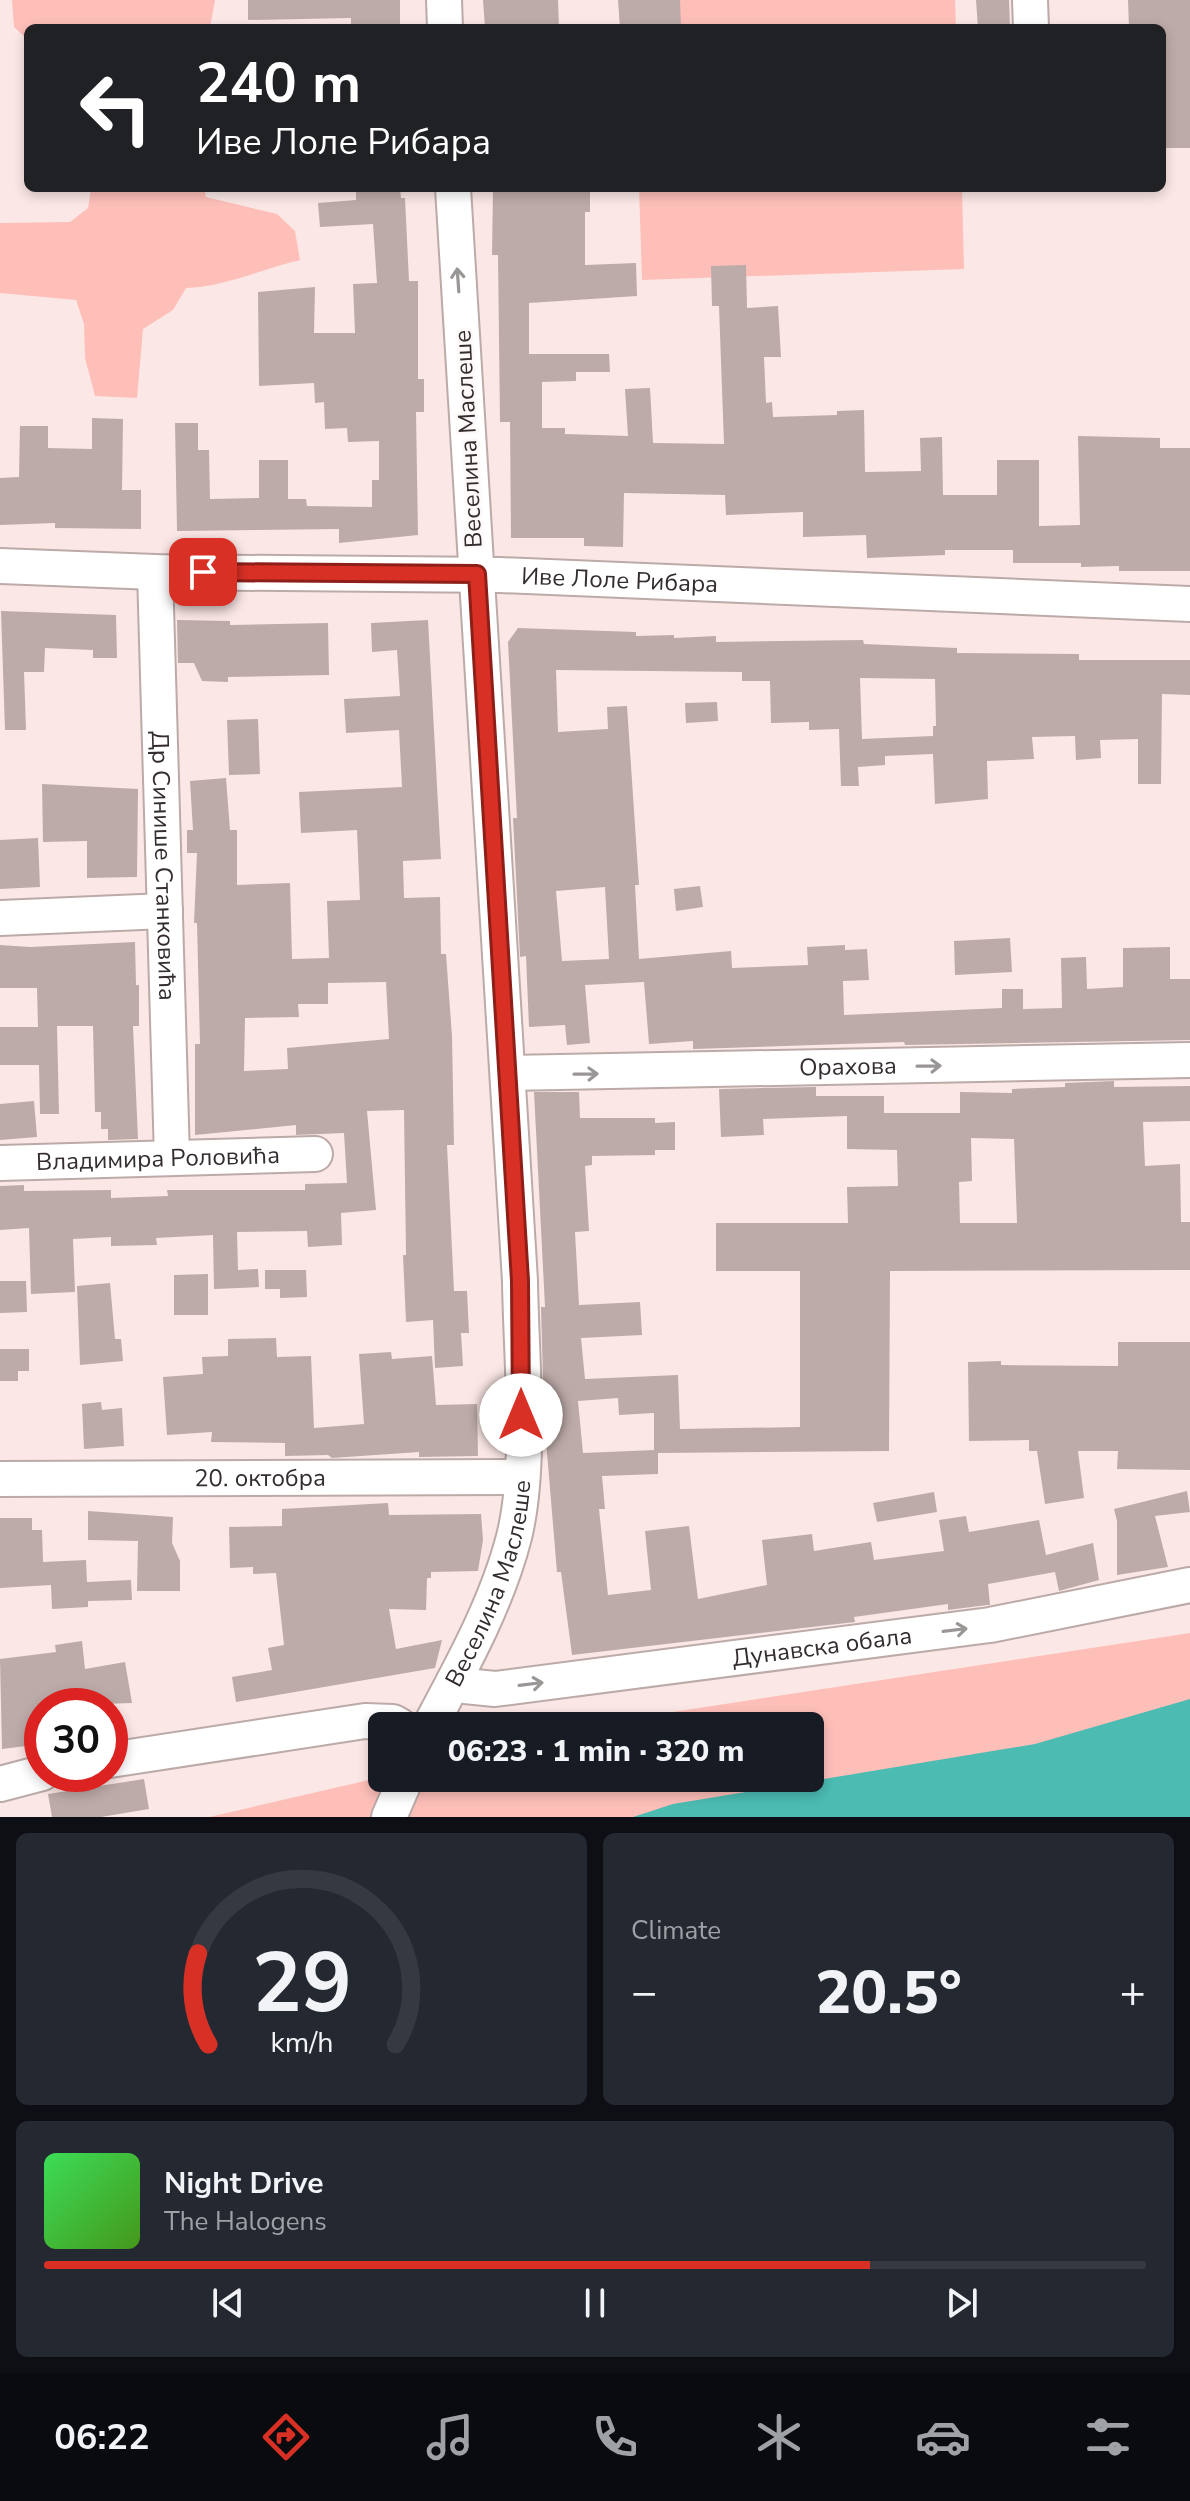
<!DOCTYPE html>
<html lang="en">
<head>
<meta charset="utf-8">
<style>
  :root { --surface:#171b24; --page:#242831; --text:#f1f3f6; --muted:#9ea1a6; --line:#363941; --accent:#d93025 }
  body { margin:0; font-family:"Nunito Sans",sans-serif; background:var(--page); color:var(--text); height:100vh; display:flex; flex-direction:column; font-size:30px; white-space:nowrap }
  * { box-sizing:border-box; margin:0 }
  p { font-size:26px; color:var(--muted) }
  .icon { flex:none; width:44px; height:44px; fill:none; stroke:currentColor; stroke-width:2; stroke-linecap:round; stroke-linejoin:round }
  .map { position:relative; height:1817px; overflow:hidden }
  .panel { display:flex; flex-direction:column; gap:16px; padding:16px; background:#0d0f14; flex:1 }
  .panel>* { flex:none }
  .guide { position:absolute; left:24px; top:24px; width:1142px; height:168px; border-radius:12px; box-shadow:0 4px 12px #0003; background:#202124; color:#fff; overflow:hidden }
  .speed { position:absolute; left:24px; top:1688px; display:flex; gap:16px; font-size:40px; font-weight:700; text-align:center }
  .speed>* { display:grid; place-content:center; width:104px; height:104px; border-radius:50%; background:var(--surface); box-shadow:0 4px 12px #0003; line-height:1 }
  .speed .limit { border:12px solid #d22; background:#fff; color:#111 }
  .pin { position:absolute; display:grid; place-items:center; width:68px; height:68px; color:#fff; margin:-34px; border-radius:16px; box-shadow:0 4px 12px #0006 }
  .me { position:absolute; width:88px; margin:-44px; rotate:0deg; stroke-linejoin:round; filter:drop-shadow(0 0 6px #0008) }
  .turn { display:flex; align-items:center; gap:28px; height:168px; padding:0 40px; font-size:36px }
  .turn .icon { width:104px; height:104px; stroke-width:2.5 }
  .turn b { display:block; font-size:56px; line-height:68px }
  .big { font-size:60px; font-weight:800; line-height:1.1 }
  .panel .tile { flex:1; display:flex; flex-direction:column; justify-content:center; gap:12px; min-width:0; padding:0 28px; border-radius:12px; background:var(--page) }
  .panel .dial { align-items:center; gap:0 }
  .dial svg { height:208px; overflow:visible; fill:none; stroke:var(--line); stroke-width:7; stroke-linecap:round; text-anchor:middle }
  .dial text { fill:var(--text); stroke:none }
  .song { display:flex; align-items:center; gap:24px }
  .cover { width:96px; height:96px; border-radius:12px; background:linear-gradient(135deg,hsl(130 70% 55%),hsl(100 70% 35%)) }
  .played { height:8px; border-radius:4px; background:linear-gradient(90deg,var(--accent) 75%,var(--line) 75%) }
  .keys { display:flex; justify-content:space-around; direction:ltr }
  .heat { display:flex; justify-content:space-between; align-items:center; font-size:44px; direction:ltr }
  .panel .tiles { flex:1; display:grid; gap:16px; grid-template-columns:1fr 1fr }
  .tile:last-child { grid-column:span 2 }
  .trip { position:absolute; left:368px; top:1712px; width:456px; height:80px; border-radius:12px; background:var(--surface); box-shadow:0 4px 12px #0003; font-weight:800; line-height:80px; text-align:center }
  .tab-bar { display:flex; height:128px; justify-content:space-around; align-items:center; background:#090b0e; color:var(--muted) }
  .tab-bar .icon { width:56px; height:56px }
  .tab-bar .active { color:var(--accent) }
  .tab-bar b { font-size:36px; color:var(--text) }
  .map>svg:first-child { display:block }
  .green { fill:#febfb9 }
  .water { fill:#4cbcb3 }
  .building { fill:#bdaba9; fill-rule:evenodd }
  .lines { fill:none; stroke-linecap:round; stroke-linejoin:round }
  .minor-casing { stroke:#bcaaa8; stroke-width:38 }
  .minor { stroke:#fff; stroke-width:34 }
  .oneway { stroke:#9a9696 }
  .route-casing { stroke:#8d1f18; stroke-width:20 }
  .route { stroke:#d93025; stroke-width:14 }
  .labels { text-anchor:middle; stroke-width:6; stroke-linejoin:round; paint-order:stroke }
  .street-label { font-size:24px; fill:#342d2d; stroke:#fdf9f9 }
</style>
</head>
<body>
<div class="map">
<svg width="1190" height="1817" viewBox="0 0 1190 1817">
  <rect width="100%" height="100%" fill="#fbe8e6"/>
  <g class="green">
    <polygon points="12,0 215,0 210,28 28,28 28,40 14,27"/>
    <polygon points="633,0 955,0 956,28 634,28"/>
    <path d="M 91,188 L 204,188 L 206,197 L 277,214 L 295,231 L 300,260 C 262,269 224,287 186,288 L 173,310 L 143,329 L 137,398 L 95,396 L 85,358 L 84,324 L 76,300 L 0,293 L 0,223 L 70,222 L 88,208 Z"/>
    <polygon points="639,188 962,188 964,269 642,280"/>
    <polygon points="1190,1633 1190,1817 209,1817 382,1777 810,1778 810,1726 581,1726"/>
  </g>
  <polygon class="water" points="1190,1699 1190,1817 633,1817 673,1804 1035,1744"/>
  <g class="building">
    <polygon points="248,0 400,0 400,28 351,28 351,18 248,20"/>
    <polygon points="483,0 558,0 559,28 485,28"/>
    <polygon points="618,0 680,0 681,28 620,28"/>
    <polygon points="976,0 1009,0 1010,28 978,28"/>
    <polygon points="1128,0 1190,0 1190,148 1162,148 1162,28 1129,28"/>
    <polygon points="356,188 400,188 401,198 405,198 409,281 418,281 418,379 424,379 424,412 416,412 418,535 339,543 339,529 177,531 175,423 198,423 198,450 209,450 210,499 259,498 259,460 288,460 288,499 306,499 307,506 372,507 372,480 379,480 379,441 348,442 347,428 325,429 324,402 315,403 314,383 259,386 258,292 315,287 314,333 355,333 353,284 377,283 373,224 320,227 318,203 356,200"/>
    <polygon points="493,188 590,188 590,212 585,212 585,265 636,263 637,296 529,303 529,354 609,354 610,372 576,372 576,381 542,382 542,428 565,428 565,434 628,436 625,389 650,388 653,443 724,444 719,306 712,306 711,266 746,265 747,308 778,306 781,357 764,357 766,403 772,402 773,417 837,415 837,411 864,410 865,472 921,471 920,438 942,437 943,495 997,495 997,460 1039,460 1039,526 1080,525 1078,436 1160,438 1160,448 1190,448 1190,571 1119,571 1119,566 1081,567 1081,563 1013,563 1013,550 945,550 945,555 867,558 866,535 803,537 803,512 726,515 725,495 624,493 623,547 584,546 584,538 511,538 510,422 500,422 498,255 492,255"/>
    <polygon points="92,418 123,419 122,490 141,490 141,529 55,528 55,523 0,525 0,478 19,477 20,426 48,426 48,448 92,449"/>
    <polygon points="1,611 116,615 117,658 93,658 93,650 45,648 44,672 24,672 26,730 5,730"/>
    <polygon points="177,620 230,621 230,625 328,623 329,675 228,677 228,682 202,681 194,663 178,663"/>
    <path d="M 428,620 L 441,859 L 403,861 L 404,898 L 440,897 L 441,954 L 446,954 L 452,1036 L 454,1145 L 447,1145 L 454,1291 L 467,1291 L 469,1333 L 461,1333 L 463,1366 L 435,1368 L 433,1320 L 406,1322 L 403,1255 L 406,1255 L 404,1110 L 367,1111 L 376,1210 L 341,1213 L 342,1245 L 308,1247 L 307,1231 L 237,1232 L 238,1270 L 258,1269 L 259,1287 L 214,1289 L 213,1235 L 156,1238 L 157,1245 L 111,1246 L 111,1237 L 73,1239 L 75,1292 L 31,1294 L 29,1228 L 0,1230 L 0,1186 L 24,1185 L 24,1191 L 111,1190 L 111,1198 L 168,1196 L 167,1190 L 305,1190 L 305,1184 L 347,1183 L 344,1133 L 296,1135 L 296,1125 L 195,1135 L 195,1044 L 200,1044 L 197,923 L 194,923 L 197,853 L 187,853 L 187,830 L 193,830 L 190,781 L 226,778 L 230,830 L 237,830 L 237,885 L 290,883 L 292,959 L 329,958 L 327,901 L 360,900 L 357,830 L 301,833 L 299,792 L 402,787 L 399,730 L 346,733 L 344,699 L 400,696 L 397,650 L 372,652 L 371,623 ZM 386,982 L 389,1039 L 287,1048 L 288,1069 L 244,1071 L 245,1018 L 299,1017 L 298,1004 L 328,1004 L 328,983 Z"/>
    <path d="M 518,628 L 636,632 L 636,636 L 674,635 L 674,638 L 716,636 L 716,642 L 863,640 L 864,644 L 957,648 L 957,653 L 1079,654 L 1079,660 L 1190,660 L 1190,695 L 1162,694 L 1161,784 L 1138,784 L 1138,739 L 1100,740 L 1101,758 L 1076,760 L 1075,736 L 1032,737 L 1034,759 L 987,761 L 988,799 L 935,804 L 933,754 L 885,756 L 885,765 L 858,767 L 859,786 L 841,786 L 839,729 L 809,730 L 809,722 L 771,723 L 770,681 L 742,681 L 742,672 L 556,670 L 558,732 L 608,729 L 607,707 L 627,706 L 639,885 L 635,885 L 639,959 L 731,951 L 732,968 L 808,965 L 807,947 L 845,945 L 845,950 L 867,949 L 869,980 L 843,981 L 844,1015 L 1002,1008 L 1002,989 L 1023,989 L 1023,1009 L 1062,1008 L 1061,958 L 1086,957 L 1087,989 L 1123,987 L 1123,948 L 1170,947 L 1170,979 L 1190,979 L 1190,1040 L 905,1045 L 904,1042 L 693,1049 L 693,1041 L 649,1044 L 644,982 L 585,985 L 590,1043 L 567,1045 L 565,1025 L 529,1027 L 526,956 L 520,957 L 513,818 L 517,818 L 508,642 ZM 860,678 L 935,679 L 936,726 L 933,726 L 933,736 L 862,739 ZM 605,887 L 609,959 L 562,961 L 556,891 Z"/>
    <polygon points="717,702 718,721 686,723 685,703"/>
    <polygon points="258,719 260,774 229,775 227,720"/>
    <polygon points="42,784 138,789 137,877 87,878 87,841 43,842"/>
    <polygon points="38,838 40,887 0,889 0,840"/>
    <polygon points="700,886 703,907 676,911 674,889"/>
    <polygon points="1010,938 1012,972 955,975 954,941"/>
    <polygon points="135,942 136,985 139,985 139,1026 133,1026 138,1139 108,1140 108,1129 101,1129 101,1112 95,1112 93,1026 57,1026 59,1114 40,1114 39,1065 0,1065 0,1027 38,1027 37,988 0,988 0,945 30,947"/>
    <path d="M 1114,1081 L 1114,1087 L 1190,1086 L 1190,1121 L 1143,1122 L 1145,1166 L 1180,1164 L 1181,1222 L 1190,1222 L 1190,1270 L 890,1271 L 889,1451 L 658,1453 L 658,1474 L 602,1476 L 605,1509 L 599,1509 L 608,1595 L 651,1590 L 645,1531 L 689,1526 L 698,1599 L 767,1585 L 762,1540 L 812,1534 L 814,1551 L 871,1542 L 874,1560 L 944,1551 L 939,1520 L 966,1516 L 969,1532 L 1039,1520 L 1046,1555 L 1093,1543 L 1099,1580 L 1059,1591 L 1055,1572 L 988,1584 L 990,1605 L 987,1605 L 948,1610 L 948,1604 L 854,1617 L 855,1622 L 572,1655 L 561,1572 L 557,1572 L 544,1417 L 541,1307 L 545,1307 L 534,1092 L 579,1092 L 580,1118 L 655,1118 L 655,1123 L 675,1122 L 675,1150 L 655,1150 L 655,1155 L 592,1156 L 592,1165 L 585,1166 L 589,1231 L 575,1232 L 579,1305 L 640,1302 L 642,1335 L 581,1338 L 585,1379 L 678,1375 L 680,1429 L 800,1427 L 800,1271 L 716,1271 L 716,1223 L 848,1223 L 847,1187 L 898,1186 L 897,1150 L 847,1149 L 847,1116 L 763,1119 L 764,1135 L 721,1137 L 719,1089 L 816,1087 L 816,1096 L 884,1096 L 884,1113 L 960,1113 L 960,1092 L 1012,1093 L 1012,1089 L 1065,1087 L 1065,1083 ZM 971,1138 L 1014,1139 L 1017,1223 L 960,1223 L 959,1182 L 972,1181 ZM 618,1398 L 619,1415 L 654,1413 L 654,1450 L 583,1453 L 578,1401 Z"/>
    <polygon points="34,1101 37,1137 0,1140 0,1104"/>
    <polygon points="265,1270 306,1270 307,1297 280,1298 280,1289 265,1289"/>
    <polygon points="208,1274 208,1315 174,1315 174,1275"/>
    <polygon points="0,1281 26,1281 27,1312 0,1313"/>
    <polygon points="110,1283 115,1339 121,1339 123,1361 80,1365 77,1286"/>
    <polygon points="276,1338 277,1357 311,1356 314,1428 364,1424 359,1354 391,1352 392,1359 432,1356 436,1405 477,1404 478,1456 419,1457 419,1452 332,1458 328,1455 285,1456 285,1443 211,1442 212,1432 167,1435 163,1377 203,1374 202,1357 228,1356 228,1339"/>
    <polygon points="1118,1342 1190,1342 1190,1470 1117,1469 1118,1451 1078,1451 1084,1498 1045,1504 1037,1451 1029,1451 1029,1440 969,1441 968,1362 1001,1361 1001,1365 1118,1366"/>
    <polygon points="0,1349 29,1349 29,1371 18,1371 18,1381 0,1381"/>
    <polygon points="101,1402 102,1410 122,1408 124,1446 84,1449 82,1404"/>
    <polygon points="1187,1491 1190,1512 1155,1516 1168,1567 1117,1575 1117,1521 1114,1509"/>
    <polygon points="934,1492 937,1512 877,1522 873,1503"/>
    <polygon points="388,1503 389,1515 481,1514 483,1540 478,1571 431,1572 431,1578 427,1578 426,1610 389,1609 396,1649 442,1640 435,1668 236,1702 232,1677 272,1670 268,1648 284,1645 276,1573 253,1574 253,1567 230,1568 229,1527 282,1526 282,1509"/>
    <polygon points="88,1511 173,1517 172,1543 180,1561 180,1591 137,1591 138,1541 88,1540"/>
    <polygon points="0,1518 32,1518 32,1530 42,1530 43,1562 86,1560 87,1582 131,1580 132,1600 88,1601 88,1607 52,1609 51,1585 0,1588"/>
    <polygon points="82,1641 85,1669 125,1662 132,1703 42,1706 42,1744 2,1749 0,1659 56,1652 55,1645"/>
    <polygon points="144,1779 149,1809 101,1817 52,1817 48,1794"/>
  </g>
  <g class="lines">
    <defs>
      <g id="minor">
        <polyline points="444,0 445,28"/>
        <polyline points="1030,0 1031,28"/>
        <path id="s1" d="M 0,566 L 155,572 L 500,575 L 1190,604"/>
        <path id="s2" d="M 155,572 L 172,1158"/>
        <polyline points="0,918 165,911"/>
        <path id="s3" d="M 508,1073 L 1190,1060"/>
        <path id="s4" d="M 0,1163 L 315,1154"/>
        <path id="s5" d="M 0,1479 L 522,1477"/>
        <path id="s6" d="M 454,1681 L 465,1686 L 495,1689 L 990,1625 L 1190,1585"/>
        <path id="s7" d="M 430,1726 C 462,1666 497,1603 514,1537 C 532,1465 521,1357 520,1281 L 453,188"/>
        <polyline points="110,1760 365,1721 393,1722 400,1726"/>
        <polyline points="0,1784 42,1773"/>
        <polyline points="389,1817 406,1778"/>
      </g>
    </defs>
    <use href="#minor" class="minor-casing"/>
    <use href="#minor" class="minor"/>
  </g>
  <defs><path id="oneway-shaft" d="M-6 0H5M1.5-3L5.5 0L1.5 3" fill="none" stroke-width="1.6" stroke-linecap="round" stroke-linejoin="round" transform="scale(2)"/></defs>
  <g class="oneway">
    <use href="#oneway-shaft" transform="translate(458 280) rotate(-94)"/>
    <use href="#oneway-shaft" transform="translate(929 1066) rotate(-1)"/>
    <use href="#oneway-shaft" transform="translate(586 1074) rotate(-1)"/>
    <use href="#oneway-shaft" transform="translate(955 1630) rotate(-7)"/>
    <use href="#oneway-shaft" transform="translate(531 1684) rotate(-7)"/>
  </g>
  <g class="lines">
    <defs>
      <polyline id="route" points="203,572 477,574 520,1281 521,1415"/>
    </defs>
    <use href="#route" class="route-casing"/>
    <use href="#route" class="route"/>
  </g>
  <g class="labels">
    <g class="street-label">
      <text transform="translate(468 439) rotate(-93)" y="8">Веселина Маслеше</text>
      <text dy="8" stroke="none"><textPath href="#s1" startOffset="620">Иве Лоле Рибара</textPath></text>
      <text dy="8" stroke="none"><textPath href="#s2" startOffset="294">Др Синише Станковића</textPath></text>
      <text dy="8" stroke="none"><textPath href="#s3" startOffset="340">Орахова</textPath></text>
      <text dy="8" stroke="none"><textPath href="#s4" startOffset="158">Владимира Роловића</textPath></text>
      <text dy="8" stroke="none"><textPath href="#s5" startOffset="260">20. октобра</textPath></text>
      <text dy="8" stroke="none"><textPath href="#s7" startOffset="156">Веселина Маслеше</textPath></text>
      <text dy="8" stroke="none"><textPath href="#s6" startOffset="372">Дунавска обала</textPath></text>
    </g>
  </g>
</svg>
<div class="speed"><div class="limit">30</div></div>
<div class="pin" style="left:203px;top:572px;background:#d93025"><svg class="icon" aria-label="arrive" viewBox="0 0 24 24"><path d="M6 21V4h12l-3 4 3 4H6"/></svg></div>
<svg class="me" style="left:521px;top:1415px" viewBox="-20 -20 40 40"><circle r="19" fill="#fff"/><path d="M0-13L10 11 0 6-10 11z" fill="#d93025"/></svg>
<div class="trip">06:23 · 1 min · 320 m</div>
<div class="guide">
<div class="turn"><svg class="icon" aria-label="left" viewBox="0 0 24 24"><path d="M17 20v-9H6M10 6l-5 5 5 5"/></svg><div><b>240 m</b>Иве Лоле Рибара</div></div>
</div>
</div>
<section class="panel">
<div class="tiles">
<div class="tile dial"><svg viewBox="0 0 100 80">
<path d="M14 69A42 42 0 1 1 86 69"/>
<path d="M14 69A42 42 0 0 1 10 34" stroke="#d93025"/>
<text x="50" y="56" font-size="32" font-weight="700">29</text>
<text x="50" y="72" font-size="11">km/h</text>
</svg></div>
<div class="tile"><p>Climate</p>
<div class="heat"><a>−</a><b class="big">20.5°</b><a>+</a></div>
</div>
<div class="tile">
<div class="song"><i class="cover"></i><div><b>Night Drive</b><p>The Halogens</p></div></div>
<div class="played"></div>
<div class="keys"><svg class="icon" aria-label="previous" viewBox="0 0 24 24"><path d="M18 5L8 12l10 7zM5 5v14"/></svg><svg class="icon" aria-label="pause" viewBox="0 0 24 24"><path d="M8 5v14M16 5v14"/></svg><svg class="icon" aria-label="next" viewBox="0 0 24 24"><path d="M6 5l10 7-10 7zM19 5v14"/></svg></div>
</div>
</div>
</section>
<nav class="tab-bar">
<b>06:22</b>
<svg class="icon active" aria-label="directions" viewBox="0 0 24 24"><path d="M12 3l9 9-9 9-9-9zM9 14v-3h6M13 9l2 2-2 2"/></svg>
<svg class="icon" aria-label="music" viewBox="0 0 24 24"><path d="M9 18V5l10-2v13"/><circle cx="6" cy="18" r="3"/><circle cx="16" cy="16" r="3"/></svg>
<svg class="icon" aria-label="phone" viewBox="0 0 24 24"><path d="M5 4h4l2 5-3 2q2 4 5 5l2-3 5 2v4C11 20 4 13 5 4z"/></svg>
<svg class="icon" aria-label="climate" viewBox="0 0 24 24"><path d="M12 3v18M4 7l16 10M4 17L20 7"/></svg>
<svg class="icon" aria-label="car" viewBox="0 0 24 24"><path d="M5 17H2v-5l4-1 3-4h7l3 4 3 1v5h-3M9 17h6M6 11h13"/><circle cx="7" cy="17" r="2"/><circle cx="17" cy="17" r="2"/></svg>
<svg class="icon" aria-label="filters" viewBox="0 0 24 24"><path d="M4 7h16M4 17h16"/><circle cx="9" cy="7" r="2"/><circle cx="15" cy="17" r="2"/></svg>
</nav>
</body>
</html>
